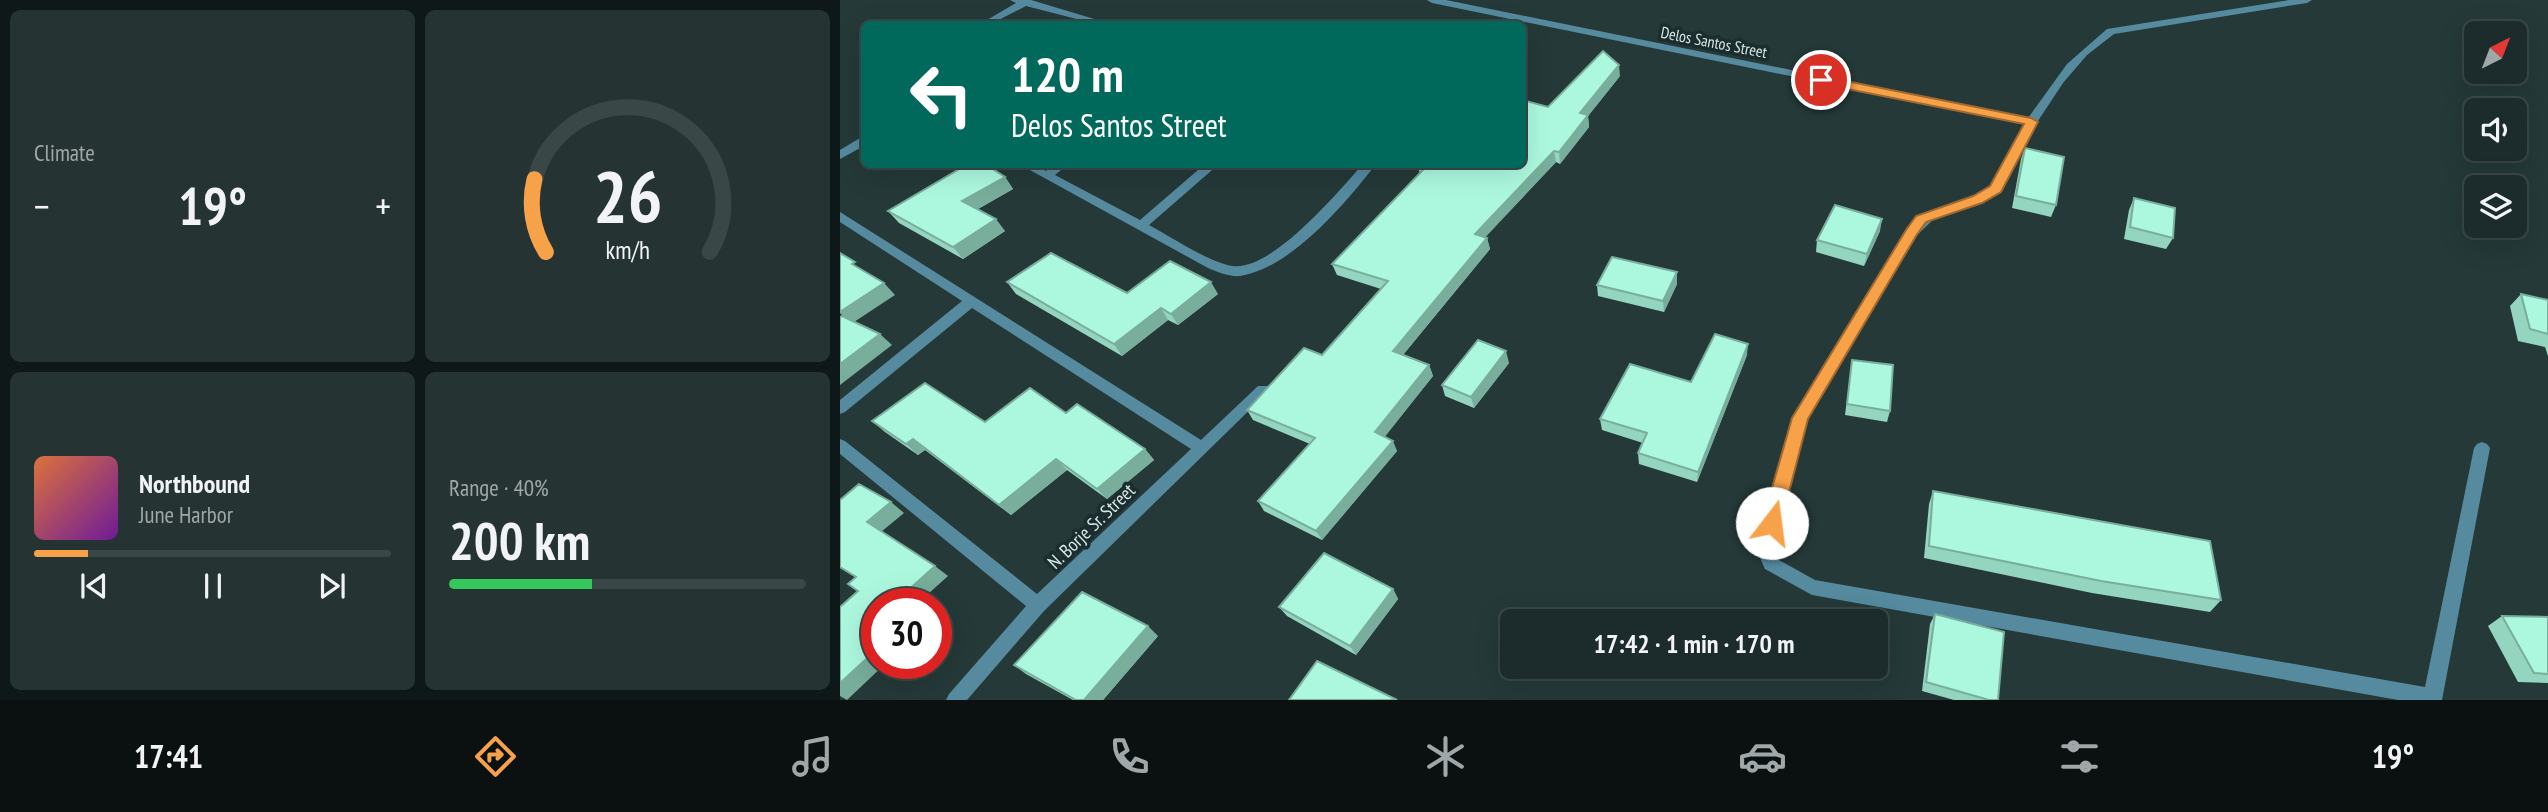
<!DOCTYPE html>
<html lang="en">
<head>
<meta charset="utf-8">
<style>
  :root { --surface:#1c2b2b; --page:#253333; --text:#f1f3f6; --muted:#a0a7a9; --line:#3a4747; --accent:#f7a148 }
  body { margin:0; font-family:"PT Sans Narrow",sans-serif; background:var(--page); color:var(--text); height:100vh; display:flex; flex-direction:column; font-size:26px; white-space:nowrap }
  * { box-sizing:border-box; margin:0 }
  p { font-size:23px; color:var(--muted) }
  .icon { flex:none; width:38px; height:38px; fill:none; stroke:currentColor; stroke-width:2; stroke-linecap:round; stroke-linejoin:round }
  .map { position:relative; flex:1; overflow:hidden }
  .sheet { display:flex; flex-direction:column; gap:10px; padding:10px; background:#0f1818; width:840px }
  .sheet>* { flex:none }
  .hud { position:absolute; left:21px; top:21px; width:665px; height:147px; border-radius:10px; box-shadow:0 7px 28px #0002,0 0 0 2px var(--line); background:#00695c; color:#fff; overflow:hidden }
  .needle { width:46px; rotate:42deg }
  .fabs { position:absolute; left:1624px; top:21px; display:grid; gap:14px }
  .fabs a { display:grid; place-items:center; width:63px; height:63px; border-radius:10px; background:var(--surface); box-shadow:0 7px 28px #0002,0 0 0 2px var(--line); font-size:35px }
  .speed { position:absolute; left:21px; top:588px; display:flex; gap:14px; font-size:35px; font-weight:700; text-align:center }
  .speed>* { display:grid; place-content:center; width:91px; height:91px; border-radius:50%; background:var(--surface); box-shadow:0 7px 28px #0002,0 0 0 2px var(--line); line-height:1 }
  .speed .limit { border:10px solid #d22; background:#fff; color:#111 }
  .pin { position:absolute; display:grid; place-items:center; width:60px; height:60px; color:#fff; margin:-30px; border:4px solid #fff; border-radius:50%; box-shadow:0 2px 7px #0007 }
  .me { position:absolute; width:77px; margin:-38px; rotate:15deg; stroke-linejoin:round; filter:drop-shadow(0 0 5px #0008) }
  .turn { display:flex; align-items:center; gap:24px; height:147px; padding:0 35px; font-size:32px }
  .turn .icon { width:91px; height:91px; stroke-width:2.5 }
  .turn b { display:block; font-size:49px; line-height:60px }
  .big { font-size:52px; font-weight:600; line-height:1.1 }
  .sheet .card { flex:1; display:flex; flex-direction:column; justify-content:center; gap:10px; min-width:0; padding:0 24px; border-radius:10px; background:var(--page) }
  .sheet .dial { align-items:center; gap:0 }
  .dial svg { height:182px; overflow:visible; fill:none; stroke:var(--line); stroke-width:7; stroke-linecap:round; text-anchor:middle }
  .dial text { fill:var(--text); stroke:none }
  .song { display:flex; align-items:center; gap:21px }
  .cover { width:84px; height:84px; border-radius:10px; background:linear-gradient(135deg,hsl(20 70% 55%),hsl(280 70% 35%)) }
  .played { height:7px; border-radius:4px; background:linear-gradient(90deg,var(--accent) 15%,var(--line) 15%) }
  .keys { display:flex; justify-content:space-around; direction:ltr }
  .heat { display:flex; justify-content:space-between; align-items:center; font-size:38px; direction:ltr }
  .charge { height:10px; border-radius:5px; background:linear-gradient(90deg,#34c759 40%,var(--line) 0) }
  .sheet .tiles { flex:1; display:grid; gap:10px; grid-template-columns:repeat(2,1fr) }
  .trip { position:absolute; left:660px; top:609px; width:388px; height:70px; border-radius:10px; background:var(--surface); box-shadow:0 7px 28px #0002,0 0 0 2px var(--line); font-weight:600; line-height:70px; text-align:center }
  .menu { display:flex; height:112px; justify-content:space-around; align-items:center; background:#0b1111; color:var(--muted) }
  .menu .icon { width:49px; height:49px }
  .menu .current { color:var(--accent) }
  .menu b { font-size:32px; color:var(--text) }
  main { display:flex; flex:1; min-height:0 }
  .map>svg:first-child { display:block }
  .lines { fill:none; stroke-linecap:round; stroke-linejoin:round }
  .street { fill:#558a9f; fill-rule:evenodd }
  .wall { fill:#94d5bf }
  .shaded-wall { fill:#78ae9b }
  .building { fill:#acf8de; stroke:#78ae9b; stroke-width:2 }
  .route { fill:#f7a148; stroke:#a1692f; stroke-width:2 }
  .labels { text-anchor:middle; stroke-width:7; stroke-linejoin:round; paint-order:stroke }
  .far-street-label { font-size:16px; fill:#dae6e6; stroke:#1b2e2f }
  .street-label { font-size:19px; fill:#dae6e6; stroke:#1b2e2f }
</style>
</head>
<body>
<main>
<section class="sheet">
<div class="tiles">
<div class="card"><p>Climate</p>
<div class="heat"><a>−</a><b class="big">19°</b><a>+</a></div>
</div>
<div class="card dial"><svg viewBox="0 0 100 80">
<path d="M14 69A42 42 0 1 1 86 69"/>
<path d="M14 69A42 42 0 0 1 9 37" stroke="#f7a148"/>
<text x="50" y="56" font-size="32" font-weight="700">26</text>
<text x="50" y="72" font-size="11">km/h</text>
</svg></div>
<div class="card">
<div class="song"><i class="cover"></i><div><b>Northbound</b><p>June Harbor</p></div></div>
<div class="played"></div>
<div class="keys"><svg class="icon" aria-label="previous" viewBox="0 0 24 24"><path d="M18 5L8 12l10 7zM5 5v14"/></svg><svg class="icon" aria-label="pause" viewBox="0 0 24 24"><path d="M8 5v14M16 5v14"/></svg><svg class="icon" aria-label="next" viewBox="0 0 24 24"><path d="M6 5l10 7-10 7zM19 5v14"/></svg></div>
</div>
<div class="card"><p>Range · 40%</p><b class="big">200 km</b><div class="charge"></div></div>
</div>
</section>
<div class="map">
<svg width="1708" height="700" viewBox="0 0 1708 700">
  <rect width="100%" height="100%" fill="#253939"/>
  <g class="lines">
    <g class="street">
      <polygon points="170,0 191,0 271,24 256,24 186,6 151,24 140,24 176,3"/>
      <path d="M 587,0 L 606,0 L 1188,118 L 1227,64 L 1267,29 L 1449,0 L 1472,0 L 1467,3 L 1274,34 L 1247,55 L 1223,83 L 1194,127 L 1170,174 L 1158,192 L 1138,204 L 1094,219 L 1076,236 L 967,419 L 932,549 L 937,559 L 975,580 L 1585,687 L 1634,448 L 1637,444 L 1642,442 L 1647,444 L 1650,448 L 1602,700 L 1558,700 L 972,595 L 925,569 L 916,549 L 953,418 L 1067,230 C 1092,201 1123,209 1149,187 C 1166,172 1173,143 1185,124 L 592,3 Z"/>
      <polygon points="20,138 24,138 24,146 0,159 0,150"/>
      <path d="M 179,164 L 195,164 L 206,171 L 214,164 L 228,164 L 215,175 L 300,220 L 365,164 L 379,164 L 309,225 C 331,237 370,263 393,266 C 432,271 498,192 523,164 L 536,164 C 506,203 450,269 400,276 C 389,277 378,272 368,268 Z"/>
      <polygon points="0,212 361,440 418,386 428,386 430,390 204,611 127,700 106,700 109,694 186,606 0,454 0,439 5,441 197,594 351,449 132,308 5,412 0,414 0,400 122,301 0,222"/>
    </g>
  </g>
  <g class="wall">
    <polygon points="780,76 748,116 749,127 720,164 716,162 645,237 647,238 650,249 563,355 589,365 593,376 544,437 557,451 482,540 424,511 418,501 470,444 413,420 407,410 482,355 541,289 497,275 492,264 580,173 578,168 708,107"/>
    <polygon points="1185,148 1216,205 1211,217 1172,208 1181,159"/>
    <polygon points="165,177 173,189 138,209 165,231 123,259 59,223 48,211"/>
    <polygon points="1294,198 1333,238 1326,249 1284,239 1289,210"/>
    <polygon points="1040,231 1024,266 976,252 977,240"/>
    <polygon points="837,272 837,284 824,312 758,296 757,285"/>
    <polygon points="167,282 287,293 378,294 338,325 328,320 282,356 176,294"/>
    <polygon points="1681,294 1708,300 1708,356 1705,347 1678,341 1670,306"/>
    <polygon points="907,355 857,482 799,464 798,453 803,443 762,430 760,419 851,382"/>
    <polygon points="1012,360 1050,411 1047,422 1005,415"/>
    <polygon points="669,363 634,408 605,396 602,385"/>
    <polygon points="226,413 305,449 314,460 267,499 227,470 171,515 85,450 78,455 45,432 32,421 145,422"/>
    <polygon points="1093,491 1381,600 1370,612 1252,593 1084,558 1089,504"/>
    <polygon points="553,589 558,599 516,655 447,616 439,607"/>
    <polygon points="1095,614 1158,700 1114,700 1082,691 1090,624"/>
    <polygon points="1662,616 1708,617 1708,683 1678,682 1648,626"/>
    <polygon points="318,636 263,700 233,700 186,674 174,665"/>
  </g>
  <g class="shaded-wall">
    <polygon points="779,65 780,76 748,116 749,127 720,164 719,152 740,113"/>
    <polygon points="714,151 716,162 638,245 635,234"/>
    <polygon points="165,177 173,189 131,213 122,201"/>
    <polygon points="156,219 165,231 123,259 113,247"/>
    <polygon points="1042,219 1040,231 1024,266 1027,254"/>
    <polygon points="647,238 650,249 557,362 553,351"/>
    <polygon points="837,272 837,284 824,312 823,301"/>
    <polygon points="371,282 378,294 338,325 331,314"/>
    <polygon points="44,283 55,295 11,324 0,313 0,312"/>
    <polygon points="321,308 328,320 282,356 274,344"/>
    <polygon points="40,334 52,345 0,385 0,364"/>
    <polygon points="908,344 907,355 857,482 858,472"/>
    <polygon points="666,351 669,363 634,408 631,397"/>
    <polygon points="589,365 593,376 540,443 535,432"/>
    <polygon points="73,439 85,450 78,455 66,444"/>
    <polygon points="553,441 557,451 482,540 476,531"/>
    <polygon points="305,449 314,460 267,499 257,489"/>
    <polygon points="216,459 227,470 171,515 159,505"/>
    <polygon points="51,502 64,513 41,532 27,522"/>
    <polygon points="95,566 108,576 77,604 53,604"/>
    <polygon points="553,589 558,599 516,655 510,646"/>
    <polygon points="308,626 318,636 263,700 244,700"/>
    <polygon points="37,649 37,663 46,663 7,700 0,696 0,683"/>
  </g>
  <g class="building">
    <polygon points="763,51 779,65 740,113 748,115 719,152 714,151 635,234 647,238 553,351 589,365 535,432 553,441 476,531 418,501 475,438 407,410 464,348 482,355 548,281 492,264 583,170 578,168 582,164 682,164 682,100 708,107"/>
    <polygon points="1185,148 1224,157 1216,205 1176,196"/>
    <polygon points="128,164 145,164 165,177 122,201 156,219 113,247 48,211"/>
    <polygon points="1294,198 1335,208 1333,238 1290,227"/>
    <polygon points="995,205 1042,219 1027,254 977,240"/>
    <polygon points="0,253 15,262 12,264 44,283 0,312"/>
    <polygon points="211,253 287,293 330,261 371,282 331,314 321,308 274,344 167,282"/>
    <polygon points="772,257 837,272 823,301 757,285"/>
    <polygon points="1681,294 1708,300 1708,334 1690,329"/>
    <polygon points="2,316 40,334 0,364 0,317"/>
    <polygon points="875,334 908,344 858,472 798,453 807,433 760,419 790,364 851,382"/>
    <polygon points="638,340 666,351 631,397 602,385"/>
    <polygon points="1012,360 1053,365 1050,411 1007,404"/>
    <polygon points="85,383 145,422 190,388 226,413 237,404 305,449 257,489 216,459 159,505 73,439 66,444 32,421"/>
    <polygon points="19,484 51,502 27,522 95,566 53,604 37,604 37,618 32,622 37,624 37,649 0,683 0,607 18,591 8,584 16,577 0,567 0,500"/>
    <polygon points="1093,491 1370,541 1381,600 1261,581 1089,546"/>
    <polygon points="484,553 553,589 510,646 439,607"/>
    <polygon points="242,592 308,626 244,700 236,700 174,665"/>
    <polygon points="1095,614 1164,632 1158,700 1149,700 1086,682"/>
    <polygon points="1662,616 1708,617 1708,674 1694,673"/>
    <polygon points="477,661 557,700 449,700"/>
  </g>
  <polygon class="route" points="981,76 1191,118 1198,122 1161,192 1142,203 1086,222 1076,236 968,419 941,523 938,528 932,531 925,528 922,523 952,418 1066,230 1076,216 1133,196 1150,186 1184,124 977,83 977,77"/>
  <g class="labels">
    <g class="far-street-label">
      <text transform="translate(874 42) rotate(11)" y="6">Delos Santos Street</text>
    </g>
    <g class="street-label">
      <text transform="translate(251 526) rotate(-44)" y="7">N. Borje Sr. Street</text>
    </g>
  </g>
</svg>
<div class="fabs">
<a><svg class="needle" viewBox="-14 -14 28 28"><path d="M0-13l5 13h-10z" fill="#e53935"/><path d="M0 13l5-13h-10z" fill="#a0a7a9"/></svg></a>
<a><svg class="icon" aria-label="sound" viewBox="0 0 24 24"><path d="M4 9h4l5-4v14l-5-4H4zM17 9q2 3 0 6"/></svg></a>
<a><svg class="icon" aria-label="layers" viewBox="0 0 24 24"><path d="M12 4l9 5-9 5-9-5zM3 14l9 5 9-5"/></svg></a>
</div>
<div class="speed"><div class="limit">30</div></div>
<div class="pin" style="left:981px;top:80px;background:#d93025"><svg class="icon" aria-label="arrive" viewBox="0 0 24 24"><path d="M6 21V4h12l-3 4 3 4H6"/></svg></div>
<svg class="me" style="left:932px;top:523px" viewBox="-20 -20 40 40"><circle r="19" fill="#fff"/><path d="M0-13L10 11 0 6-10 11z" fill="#f7a148"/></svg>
<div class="trip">17:42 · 1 min · 170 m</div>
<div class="hud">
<div class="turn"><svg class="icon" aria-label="left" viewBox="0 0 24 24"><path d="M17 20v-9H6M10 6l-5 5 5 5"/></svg><div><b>120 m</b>Delos Santos Street</div></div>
</div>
</div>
</main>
<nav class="menu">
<b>17:41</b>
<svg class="icon current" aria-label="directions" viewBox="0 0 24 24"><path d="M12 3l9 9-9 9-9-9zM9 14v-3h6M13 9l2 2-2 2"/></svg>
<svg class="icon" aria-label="music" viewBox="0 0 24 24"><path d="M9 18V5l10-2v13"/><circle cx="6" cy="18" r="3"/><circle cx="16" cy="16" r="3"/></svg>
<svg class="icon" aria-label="phone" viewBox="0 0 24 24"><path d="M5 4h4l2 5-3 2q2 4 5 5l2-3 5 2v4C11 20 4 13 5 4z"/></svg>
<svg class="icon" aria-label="climate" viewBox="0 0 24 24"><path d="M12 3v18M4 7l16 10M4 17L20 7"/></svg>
<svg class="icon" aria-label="car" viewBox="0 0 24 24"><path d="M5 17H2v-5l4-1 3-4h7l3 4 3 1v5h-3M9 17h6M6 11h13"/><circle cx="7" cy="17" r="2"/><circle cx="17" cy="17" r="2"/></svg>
<svg class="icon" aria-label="filters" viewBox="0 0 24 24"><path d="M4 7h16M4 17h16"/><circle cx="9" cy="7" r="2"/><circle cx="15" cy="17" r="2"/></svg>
<b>19°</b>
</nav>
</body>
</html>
